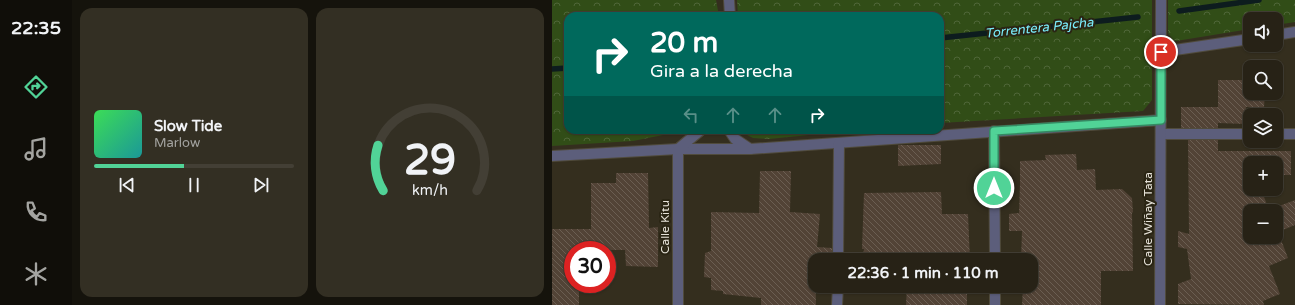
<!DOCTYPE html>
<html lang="es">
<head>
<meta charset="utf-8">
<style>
  :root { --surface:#272216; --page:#332f23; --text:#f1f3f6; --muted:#a4a4a1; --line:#433f35; --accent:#51d397 }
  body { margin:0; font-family:"Varela Round",sans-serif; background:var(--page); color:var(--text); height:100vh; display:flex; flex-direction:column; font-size:15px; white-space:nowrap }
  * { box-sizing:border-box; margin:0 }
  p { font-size:13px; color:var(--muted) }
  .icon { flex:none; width:22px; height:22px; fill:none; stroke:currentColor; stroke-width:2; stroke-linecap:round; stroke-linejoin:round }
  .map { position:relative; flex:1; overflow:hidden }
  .sheet { display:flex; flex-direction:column; gap:8px; padding:8px; background:#15130c; width:480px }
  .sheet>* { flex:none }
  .top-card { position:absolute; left:12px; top:12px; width:380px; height:122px; border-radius:12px; box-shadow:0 1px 3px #0004,0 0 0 1px var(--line); background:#00695c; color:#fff; overflow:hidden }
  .tools { position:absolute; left:691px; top:12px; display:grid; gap:8px }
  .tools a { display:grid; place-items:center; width:40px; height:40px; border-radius:8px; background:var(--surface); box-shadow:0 1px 3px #0004,0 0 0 1px var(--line); font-size:20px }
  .speed { position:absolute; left:12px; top:241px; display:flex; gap:8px; font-size:20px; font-weight:700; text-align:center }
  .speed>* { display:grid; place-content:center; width:52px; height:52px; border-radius:50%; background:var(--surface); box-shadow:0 1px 3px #0004,0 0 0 1px var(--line); line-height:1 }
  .speed .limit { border:6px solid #d22; background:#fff; color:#111 }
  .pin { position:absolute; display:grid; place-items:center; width:34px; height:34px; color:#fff; margin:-17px; border:2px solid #fff; border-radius:50%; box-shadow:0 1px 4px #0007 }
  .me { position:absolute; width:44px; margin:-22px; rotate:0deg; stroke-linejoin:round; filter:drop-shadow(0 0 3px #0008) }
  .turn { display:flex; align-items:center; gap:14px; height:84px; padding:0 20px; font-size:18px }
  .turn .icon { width:52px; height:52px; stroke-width:2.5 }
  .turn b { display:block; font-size:28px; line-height:34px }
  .lanes { display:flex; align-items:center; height:38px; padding:0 20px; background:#0003; justify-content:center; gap:20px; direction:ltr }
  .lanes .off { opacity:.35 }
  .sheet .card { flex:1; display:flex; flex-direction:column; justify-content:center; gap:6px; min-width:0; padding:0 14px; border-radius:12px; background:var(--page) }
  .sheet .dial { align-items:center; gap:0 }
  .dial svg { height:104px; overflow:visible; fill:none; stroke:var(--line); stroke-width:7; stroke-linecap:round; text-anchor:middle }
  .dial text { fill:var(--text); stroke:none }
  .song { display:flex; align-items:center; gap:12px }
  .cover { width:48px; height:48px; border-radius:6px; background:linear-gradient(135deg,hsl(130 70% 55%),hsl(180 70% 35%)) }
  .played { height:4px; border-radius:2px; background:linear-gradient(90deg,var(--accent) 45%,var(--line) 45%) }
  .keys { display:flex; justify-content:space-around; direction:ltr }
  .sheet .tiles { flex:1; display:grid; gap:8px; grid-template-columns:repeat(2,1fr) }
  .trip { position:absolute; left:256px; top:253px; width:230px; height:40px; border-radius:12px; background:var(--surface); box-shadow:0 1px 3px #0004,0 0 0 1px var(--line); font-weight:700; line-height:40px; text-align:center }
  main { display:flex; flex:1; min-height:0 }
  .tab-bar { display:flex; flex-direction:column; width:72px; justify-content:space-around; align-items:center; background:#100e09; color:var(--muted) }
  .tab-bar .icon { width:28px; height:28px }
  .tab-bar .selected { color:var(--accent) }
  .tab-bar b { font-size:18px; color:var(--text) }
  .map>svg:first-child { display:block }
  .park { fill:url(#park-crowns) }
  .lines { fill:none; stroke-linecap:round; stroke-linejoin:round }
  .stream { stroke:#0d1c1e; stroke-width:5.5 }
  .building { fill:url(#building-back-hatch); fill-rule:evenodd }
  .minor-casing { stroke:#504b3c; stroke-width:12 }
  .minor { stroke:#5c5e7b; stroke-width:10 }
  .route-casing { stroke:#358962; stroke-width:10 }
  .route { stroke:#51d397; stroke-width:7 }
  .labels { text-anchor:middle; stroke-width:4; stroke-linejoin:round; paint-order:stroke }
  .street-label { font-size:12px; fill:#e6e2d8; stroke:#2a2514 }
  .water-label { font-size:13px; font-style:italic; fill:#7beefc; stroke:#2a2514 }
</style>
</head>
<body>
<main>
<nav class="tab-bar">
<b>22:35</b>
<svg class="icon selected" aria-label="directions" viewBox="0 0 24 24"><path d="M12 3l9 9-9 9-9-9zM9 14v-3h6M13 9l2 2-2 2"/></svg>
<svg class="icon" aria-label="music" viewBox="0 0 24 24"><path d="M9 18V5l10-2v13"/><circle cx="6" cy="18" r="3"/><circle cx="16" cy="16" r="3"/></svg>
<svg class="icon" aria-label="phone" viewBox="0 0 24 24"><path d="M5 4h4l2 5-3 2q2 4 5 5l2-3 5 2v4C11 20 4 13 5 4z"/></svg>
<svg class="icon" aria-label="climate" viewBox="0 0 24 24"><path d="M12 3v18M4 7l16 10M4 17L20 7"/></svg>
</nav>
<section class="sheet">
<div class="tiles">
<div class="card">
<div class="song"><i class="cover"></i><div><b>Slow Tide</b><p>Marlow</p></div></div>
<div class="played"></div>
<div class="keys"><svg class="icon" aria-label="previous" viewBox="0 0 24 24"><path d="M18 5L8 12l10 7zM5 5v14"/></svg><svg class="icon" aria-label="pause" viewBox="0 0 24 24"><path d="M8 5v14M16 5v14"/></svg><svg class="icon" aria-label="next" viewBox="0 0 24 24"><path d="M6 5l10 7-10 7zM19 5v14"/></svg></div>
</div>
<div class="card dial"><svg viewBox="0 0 100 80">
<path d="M14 69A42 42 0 1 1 86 69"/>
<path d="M14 69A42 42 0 0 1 10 34" stroke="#51d397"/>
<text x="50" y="56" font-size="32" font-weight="700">29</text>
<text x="50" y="72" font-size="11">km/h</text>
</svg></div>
</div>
</section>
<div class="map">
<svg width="743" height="305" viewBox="0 0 743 305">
  <defs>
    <pattern id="park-crowns" width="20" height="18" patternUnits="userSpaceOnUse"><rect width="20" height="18" fill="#314d17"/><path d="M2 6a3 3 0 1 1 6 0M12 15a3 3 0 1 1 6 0" fill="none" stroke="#4f6638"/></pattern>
    <pattern id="building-back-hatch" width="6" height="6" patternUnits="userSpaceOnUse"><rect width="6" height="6" fill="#524336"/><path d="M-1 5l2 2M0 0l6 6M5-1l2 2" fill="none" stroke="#6b5e52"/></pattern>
  </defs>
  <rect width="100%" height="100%" fill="#342e1e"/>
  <g class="park">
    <polygon points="0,0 164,0 167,16 16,16 16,130 119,130 111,135 81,141 0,146"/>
    <polygon points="185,0 600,0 600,100 591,111 388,123 388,16 186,16"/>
    <polygon points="616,0 743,0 743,22 724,25 724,19 698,19 698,29 624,41 621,40 616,33"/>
    <polygon points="189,130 306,130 217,139 201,138 193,134"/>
  </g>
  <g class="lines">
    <g class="stream">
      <polyline points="627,11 707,0"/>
      <polyline points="388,38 586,17"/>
      <polyline points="0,69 16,68"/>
    </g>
  </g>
  <g class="building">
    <polygon points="666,80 695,80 694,93 713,93 712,107 694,107 693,124 666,123 666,128 629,128 629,107 666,107"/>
    <path d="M 636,140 L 666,140 L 666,151 L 739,151 L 739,175 L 724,175 L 724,163 L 698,163 L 698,189 L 709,189 L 717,210 L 743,200 L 743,225 L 726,232 L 736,258 L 717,266 L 728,294 L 711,301 L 712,305 L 626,304 L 626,284 L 639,279 L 635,249 L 626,247 L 626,231 L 637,234 ZM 698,211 L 724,211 L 724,237 L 698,237 Z"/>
    <polygon points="346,145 389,145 389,164 346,166"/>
    <polygon points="524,154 525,170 543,169 544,190 570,189 580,198 581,212 580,213 581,271 549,271 549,305 470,305 471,286 479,286 479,260 469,260 470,231 457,231 457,214 467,213 468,184 468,161 494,160 493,155"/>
    <polygon points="208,171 239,171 238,212 268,214 265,247 280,248 280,260 263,260 264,305 209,305 209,298 171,294 171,291 159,290 159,278 152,277 153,253 159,251 159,212 207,213"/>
    <polygon points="64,173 96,173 97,228 106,227 106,267 74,266 73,250 21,250 21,284 27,284 27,305 0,305 0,229 39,229 39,183 64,183"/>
    <polygon points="389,192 390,214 416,214 418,260 356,260 311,256 312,249 310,249 312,193"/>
    <polygon points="355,286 399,286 415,288 415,305 354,305"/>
  </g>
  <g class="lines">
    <defs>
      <g id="minor">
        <polyline points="177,0 178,16"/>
        <polyline points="724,35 743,32"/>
        <polyline points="609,52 698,39"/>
        <polyline points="177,130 183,139 198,149"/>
        <polyline points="442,131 443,260"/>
        <polyline points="609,134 698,134"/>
        <polyline points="724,134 743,134"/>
        <polyline points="0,156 126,149 198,149 609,120"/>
        <polyline points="286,260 287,143"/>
        <polyline points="443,286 443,305"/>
        <polyline points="126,305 126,149 149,130"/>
        <polyline points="285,305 286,286"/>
        <polyline points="608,305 609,0"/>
      </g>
    </defs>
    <use href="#minor" class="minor-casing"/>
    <use href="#minor" class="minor"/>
  </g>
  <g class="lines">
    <defs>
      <polyline id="route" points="442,188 442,131 609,120 609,52"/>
    </defs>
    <use href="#route" class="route-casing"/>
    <use href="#route" class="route"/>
  </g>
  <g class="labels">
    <g class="street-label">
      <text transform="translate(596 219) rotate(-90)" y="4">Calle Wiñay Tata</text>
      <text transform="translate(113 227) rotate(-90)" y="4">Calle Kitu</text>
    </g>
    <g class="water-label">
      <text transform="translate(487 27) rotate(-6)" y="5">Torrentera Pajcha</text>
    </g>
  </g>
</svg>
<div class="tools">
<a><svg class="icon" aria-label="sound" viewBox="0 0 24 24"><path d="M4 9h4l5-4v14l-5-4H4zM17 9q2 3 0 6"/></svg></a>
<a><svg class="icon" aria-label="search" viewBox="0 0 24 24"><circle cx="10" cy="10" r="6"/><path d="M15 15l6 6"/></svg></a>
<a><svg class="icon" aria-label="layers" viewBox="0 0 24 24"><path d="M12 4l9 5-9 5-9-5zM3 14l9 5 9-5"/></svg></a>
<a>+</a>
<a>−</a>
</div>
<div class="speed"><div class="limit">30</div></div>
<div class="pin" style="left:609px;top:52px;background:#d93025"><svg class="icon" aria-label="arrive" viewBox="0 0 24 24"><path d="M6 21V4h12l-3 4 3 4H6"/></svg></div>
<svg class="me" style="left:442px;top:188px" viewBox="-20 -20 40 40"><circle r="17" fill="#51d397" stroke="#fff" stroke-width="3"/><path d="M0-11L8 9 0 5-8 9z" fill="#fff"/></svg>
<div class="trip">22:36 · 1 min · 110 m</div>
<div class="top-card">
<div class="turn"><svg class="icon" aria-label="right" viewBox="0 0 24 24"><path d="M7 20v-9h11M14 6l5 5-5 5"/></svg><div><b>20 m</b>Gira a la derecha</div></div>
<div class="lanes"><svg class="icon off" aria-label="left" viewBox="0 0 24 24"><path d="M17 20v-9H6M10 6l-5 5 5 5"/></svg><svg class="icon off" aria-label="ahead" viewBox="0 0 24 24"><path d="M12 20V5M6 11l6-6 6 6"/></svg><svg class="icon off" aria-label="ahead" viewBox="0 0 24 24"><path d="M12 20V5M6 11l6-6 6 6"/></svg><svg class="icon" aria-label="right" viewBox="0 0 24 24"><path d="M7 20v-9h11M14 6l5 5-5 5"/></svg></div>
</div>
</div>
</main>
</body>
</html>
